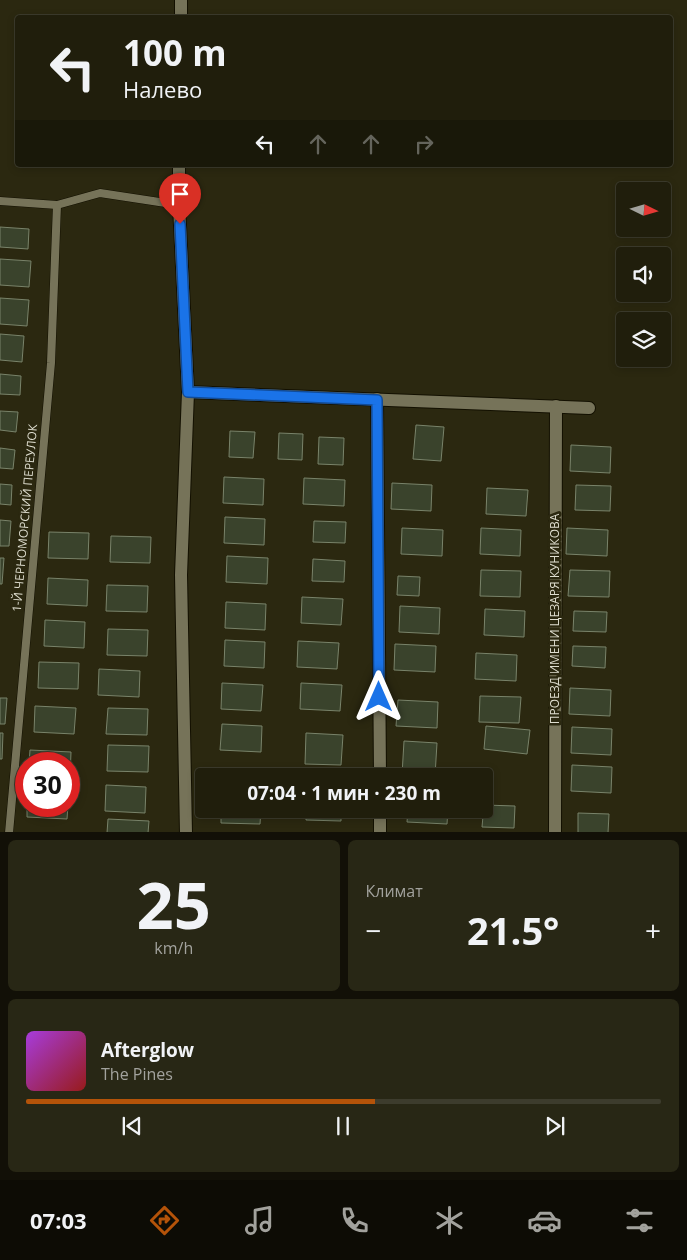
<!DOCTYPE html>
<html lang="ru">
<head>
<meta charset="utf-8">
<style>
  :root { --surface:#201e0c; --page:#282715; --text:#f1f3f6; --muted:#a2a29d; --line:#3d3c2d; --accent:#b45309 }
  body { margin:0; font-family:"Open Sans",sans-serif; background:var(--page); color:var(--text); height:100vh; display:flex; flex-direction:column; font-size:19px; white-space:nowrap }
  * { box-sizing:border-box; margin:0 }
  p { font-size:16px; color:var(--muted) }
  .icon { flex:none; width:28px; height:28px; fill:none; stroke:currentColor; stroke-width:2; stroke-linecap:round; stroke-linejoin:round }
  .map { position:relative; height:832px; overflow:hidden }
  .side { display:flex; flex-direction:column; gap:8px; padding:8px; background:#121007; flex:1 }
  .side>* { flex:none }
  .banner { position:absolute; left:15px; top:15px; width:658px; height:152px; border-radius:5px; box-shadow:0 2px 8px #0003,0 0 0 1px var(--line); background:#201e0c; color:var(--text); overflow:hidden }
  .needle { width:32px; rotate:95deg }
  .buttons { position:absolute; left:616px; top:182px; display:grid; gap:10px }
  .buttons a { display:grid; place-items:center; width:55px; height:55px; border-radius:5px; background:var(--surface); box-shadow:0 2px 8px #0003,0 0 0 1px var(--line); font-size:25px }
  .speed { position:absolute; left:15px; top:752px; display:flex; gap:10px; font-size:25px; font-weight:700; text-align:center }
  .speed>* { display:grid; place-content:center; width:65px; height:65px; border-radius:50%; background:var(--surface); box-shadow:0 2px 8px #0003,0 0 0 1px var(--line); line-height:1 }
  .speed .limit { border:8px solid #d22; background:#fff; color:#111 }
  .pin { position:absolute; display:grid; place-items:center; width:42px; height:42px; color:#fff; margin:-51px -21px; border-radius:50% 50% 50% 0; rotate:-45deg; box-shadow:0 0 5px #0007 }
  .pin .icon { rotate:45deg }
  .me { position:absolute; width:55px; margin:-28px; rotate:0deg; stroke-linejoin:round; filter:drop-shadow(0 0 4px #0008) }
  .turn { display:flex; align-items:center; gap:18px; height:105px; padding:0 25px; font-size:22px }
  .turn .icon { width:65px; height:65px; stroke-width:2.5 }
  .turn b { display:block; font-size:35px; line-height:42px }
  .lanes { display:flex; align-items:center; height:48px; padding:0 25px; background:#0003; justify-content:center; gap:25px; direction:ltr }
  .lanes .off { opacity:.35 }
  .big { font-size:38px; font-weight:700; line-height:1.1 }
  .side .widget { flex:1; display:flex; flex-direction:column; justify-content:center; gap:8px; min-width:0; padding:0 18px; border-radius:8px; background:var(--page) }
  .side .dial { align-items:center; gap:0 }
  .dial b { font-size:65px; line-height:1 }
  .song { display:flex; align-items:center; gap:15px }
  .cover { width:60px; height:60px; border-radius:8px; background:linear-gradient(135deg,hsl(280 70% 55%),hsl(0 70% 35%)) }
  .played { height:5px; border-radius:2px; background:linear-gradient(90deg,var(--accent) 55%,var(--line) 55%) }
  .keys { display:flex; justify-content:space-around; direction:ltr }
  .heat { display:flex; justify-content:space-between; align-items:center; font-size:28px; direction:ltr }
  .side .tiles { flex:1; display:grid; gap:8px; grid-template-columns:1fr 1fr }
  .widget:last-child { grid-column:span 2 }
  .trip { position:absolute; left:195px; top:768px; width:298px; height:50px; border-radius:5px; background:var(--surface); box-shadow:0 2px 8px #0003,0 0 0 1px var(--line); font-weight:700; line-height:50px; text-align:center }
  .tab-bar { display:flex; height:80px; justify-content:space-around; align-items:center; background:#0d0c05; color:var(--muted) }
  .tab-bar .icon { width:35px; height:35px }
  .tab-bar .on { color:var(--accent) }
  .tab-bar b { font-size:22px; color:var(--text) }
  .map>svg:first-child { display:block }
  .building { fill:#3a432c; stroke:#79836a }
  .lines { fill:none; stroke-linecap:round; stroke-linejoin:round }
  .service-casing { stroke:#131000; stroke-width:9 }
  .minor-casing { stroke:#131000; stroke-width:14 }
  .service { stroke:#767359; stroke-width:8 }
  .minor { stroke:#767359; stroke-width:12 }
  .route-casing { stroke:#114b97; stroke-width:12 }
  .route { stroke:#1a73e8; stroke-width:9 }
  .labels { text-anchor:middle; stroke-width:5; stroke-linejoin:round; paint-order:stroke }
  .street-label { font-size:12px; fill:#dfded0; stroke:#2b2810 }
</style>
</head>
<body>
<div class="map">
<svg width="687" height="833" viewBox="0 0 687 833">
  <rect width="100%" height="100%" fill="#2b2810"/>
  <g class="building">
    <polygon points="0,227 29,229 28,249 0,247"/>
    <polygon points="0,259 31,261 29,287 0,285"/>
    <polygon points="0,298 29,300 27,326 0,324"/>
    <polygon points="0,334 24,336 22,362 0,360"/>
    <polygon points="0,374 21,376 20,395 0,394"/>
    <polygon points="0,411 18,412 16,432 0,430"/>
    <polygon points="416,425 444,427 441,461 413,459"/>
    <polygon points="230,431 255,432 253,458 229,457"/>
    <polygon points="279,433 303,434 302,460 278,459"/>
    <polygon points="319,437 344,438 343,465 318,464"/>
    <polygon points="571,445 611,447 610,473 570,471"/>
    <polygon points="0,448 15,450 13,469 0,468"/>
    <polygon points="224,477 264,479 263,505 223,503"/>
    <polygon points="304,478 345,480 344,506 303,504"/>
    <polygon points="392,483 432,485 431,511 391,509"/>
    <polygon points="0,484 12,485 11,505 0,504"/>
    <polygon points="576,485 611,486 610,511 575,510"/>
    <polygon points="487,488 528,490 526,516 486,514"/>
    <polygon points="225,517 265,519 264,545 224,543"/>
    <polygon points="0,520 11,521 9,546 0,546"/>
    <polygon points="314,521 346,522 345,543 313,542"/>
    <polygon points="402,528 443,530 442,556 401,554"/>
    <polygon points="481,528 521,530 520,556 480,554"/>
    <polygon points="567,528 608,530 607,556 566,554"/>
    <polygon points="49,532 89,533 88,559 48,558"/>
    <polygon points="111,536 151,537 150,563 110,562"/>
    <polygon points="227,556 268,558 267,584 226,582"/>
    <polygon points="0,558 4,558 2,584 0,584"/>
    <polygon points="313,559 345,561 344,582 312,581"/>
    <polygon points="481,570 521,571 520,597 480,596"/>
    <polygon points="570,570 610,571 609,597 568,596"/>
    <polygon points="398,576 420,577 419,596 397,595"/>
    <polygon points="48,578 88,580 87,606 47,604"/>
    <polygon points="107,585 148,586 147,612 106,611"/>
    <polygon points="302,597 343,599 341,625 301,623"/>
    <polygon points="226,602 266,604 265,630 225,628"/>
    <polygon points="400,606 440,608 439,634 399,632"/>
    <polygon points="485,609 525,611 524,637 484,635"/>
    <polygon points="574,611 607,612 606,632 573,631"/>
    <polygon points="45,620 85,622 84,648 44,646"/>
    <polygon points="108,629 148,630 147,656 107,655"/>
    <polygon points="225,640 265,642 264,668 224,666"/>
    <polygon points="298,641 339,643 337,669 297,667"/>
    <polygon points="395,644 436,646 435,672 394,670"/>
    <polygon points="573,646 606,647 605,668 572,666"/>
    <polygon points="476,653 517,655 516,681 475,679"/>
    <polygon points="39,662 79,663 78,689 38,688"/>
    <polygon points="99,669 140,671 139,697 98,695"/>
    <polygon points="222,683 263,685 261,711 221,709"/>
    <polygon points="301,683 342,685 340,711 300,709"/>
    <polygon points="570,688 611,690 610,716 569,714"/>
    <polygon points="480,696 521,697 519,723 479,722"/>
    <polygon points="0,698 7,698 5,724 0,724"/>
    <polygon points="398,700 438,702 437,728 396,726"/>
    <polygon points="35,706 76,708 74,734 34,732"/>
    <polygon points="108,708 148,709 147,735 106,734"/>
    <polygon points="222,724 262,726 261,752 220,750"/>
    <polygon points="486,726 530,730 527,754 484,749"/>
    <polygon points="572,727 612,729 611,755 571,753"/>
    <polygon points="0,733 3,733 2,759 0,759"/>
    <polygon points="306,733 343,735 341,765 305,764"/>
    <polygon points="404,741 437,743 435,776 402,775"/>
    <polygon points="108,745 149,746 148,772 107,771"/>
    <polygon points="30,750 71,752 70,778 69,764 29,764"/>
    <polygon points="572,765 612,767 611,793 571,791"/>
    <polygon points="221,768 262,769 261,776 221,776"/>
    <polygon points="106,785 146,787 145,813 105,811"/>
    <polygon points="484,805 515,806 514,828 482,827"/>
    <polygon points="27,806 68,806 67,819 27,817"/>
    <polygon points="221,809 261,809 260,824 221,823"/>
    <polygon points="306,809 341,809 341,821 306,820"/>
    <polygon points="408,809 448,809 447,824 407,822"/>
    <polygon points="578,813 609,814 608,833 578,833"/>
    <polygon points="108,819 149,821 148,833 107,833"/>
  </g>
  <g class="lines">
    <defs>
      <g id="service">
        <polyline points="0,201 57,205 100,193 179,205"/>
        <polyline points="9,833 51,363 57,205"/>
      </g>
      <g id="minor">
        <polyline points="181,18 181,0"/>
        <polyline points="179,165 179,205 188,392 181,575 186,833"/>
        <polyline points="188,392 589,408"/>
        <polyline points="377,399 380,776"/>
        <polyline points="380,809 380,833"/>
        <polyline points="555,833 556,406"/>
      </g>
    </defs>
    <use href="#service" class="service-casing"/>
    <use href="#minor" class="minor-casing"/>
    <use href="#service" class="service"/>
    <use href="#minor" class="minor"/>
  </g>
  <g class="lines">
    <defs>
      <polyline id="route" points="180,224 188,392 377,400 379,697"/>
    </defs>
    <use href="#route" class="route-casing"/>
    <use href="#route" class="route"/>
  </g>
  <g class="labels">
    <g class="street-label">
      <text transform="translate(25 518) rotate(-85)" y="4">1-Й ЧЕРНОМОРСКИЙ ПЕРЕУЛОК</text>
      <text transform="translate(555 619) rotate(-90)" y="4">ПРОЕЗД ИМЕНИ ЦЕЗАРЯ КУНИКОВА</text>
    </g>
  </g>
</svg>
<div class="buttons">
<a><svg class="needle" viewBox="-14 -14 28 28"><path d="M0-13l5 13h-10z" fill="#e53935"/><path d="M0 13l5-13h-10z" fill="#a2a29d"/></svg></a>
<a><svg class="icon" aria-label="sound" viewBox="0 0 24 24"><path d="M4 9h4l5-4v14l-5-4H4zM17 9q2 3 0 6"/></svg></a>
<a><svg class="icon" aria-label="layers" viewBox="0 0 24 24"><path d="M12 4l9 5-9 5-9-5zM3 14l9 5 9-5"/></svg></a>
</div>
<div class="speed"><div class="limit">30</div></div>
<div class="pin" style="left:180px;top:224px;background:#d93025"><svg class="icon" aria-label="arrive" viewBox="0 0 24 24"><path d="M6 21V4h12l-3 4 3 4H6"/></svg></div>
<svg class="me" style="left:379px;top:697px" viewBox="-20 -20 40 40"><path d="M0-17L14 15 0 8-14 15z" fill="#1a73e8" stroke="#fff" stroke-width="4"/></svg>
<div class="trip">07:04 · 1 мин · 230 m</div>
<div class="banner">
<div class="turn"><svg class="icon" aria-label="left" viewBox="0 0 24 24"><path d="M17 20v-9H6M10 6l-5 5 5 5"/></svg><div><b>100 m</b>Налево</div></div>
<div class="lanes"><svg class="icon" aria-label="left" viewBox="0 0 24 24"><path d="M17 20v-9H6M10 6l-5 5 5 5"/></svg><svg class="icon off" aria-label="ahead" viewBox="0 0 24 24"><path d="M12 20V5M6 11l6-6 6 6"/></svg><svg class="icon off" aria-label="ahead" viewBox="0 0 24 24"><path d="M12 20V5M6 11l6-6 6 6"/></svg><svg class="icon off" aria-label="right" viewBox="0 0 24 24"><path d="M7 20v-9h11M14 6l5 5-5 5"/></svg></div>
</div>
</div>
<section class="side">
<div class="tiles">
<div class="widget dial"><b>25</b><p>km/h</p></div>
<div class="widget"><p>Климат</p>
<div class="heat"><a>−</a><b class="big">21.5°</b><a>+</a></div>
</div>
<div class="widget">
<div class="song"><i class="cover"></i><div><b>Afterglow</b><p>The Pines</p></div></div>
<div class="played"></div>
<div class="keys"><svg class="icon" aria-label="previous" viewBox="0 0 24 24"><path d="M18 5L8 12l10 7zM5 5v14"/></svg><svg class="icon" aria-label="pause" viewBox="0 0 24 24"><path d="M8 5v14M16 5v14"/></svg><svg class="icon" aria-label="next" viewBox="0 0 24 24"><path d="M6 5l10 7-10 7zM19 5v14"/></svg></div>
</div>
</div>
</section>
<nav class="tab-bar">
<b>07:03</b>
<svg class="icon on" aria-label="directions" viewBox="0 0 24 24"><path d="M12 3l9 9-9 9-9-9zM9 14v-3h6M13 9l2 2-2 2"/></svg>
<svg class="icon" aria-label="music" viewBox="0 0 24 24"><path d="M9 18V5l10-2v13"/><circle cx="6" cy="18" r="3"/><circle cx="16" cy="16" r="3"/></svg>
<svg class="icon" aria-label="phone" viewBox="0 0 24 24"><path d="M5 4h4l2 5-3 2q2 4 5 5l2-3 5 2v4C11 20 4 13 5 4z"/></svg>
<svg class="icon" aria-label="climate" viewBox="0 0 24 24"><path d="M12 3v18M4 7l16 10M4 17L20 7"/></svg>
<svg class="icon" aria-label="car" viewBox="0 0 24 24"><path d="M5 17H2v-5l4-1 3-4h7l3 4 3 1v5h-3M9 17h6M6 11h13"/><circle cx="7" cy="17" r="2"/><circle cx="17" cy="17" r="2"/></svg>
<svg class="icon" aria-label="filters" viewBox="0 0 24 24"><path d="M4 7h16M4 17h16"/><circle cx="9" cy="7" r="2"/><circle cx="15" cy="17" r="2"/></svg>
</nav>
</body>
</html>
